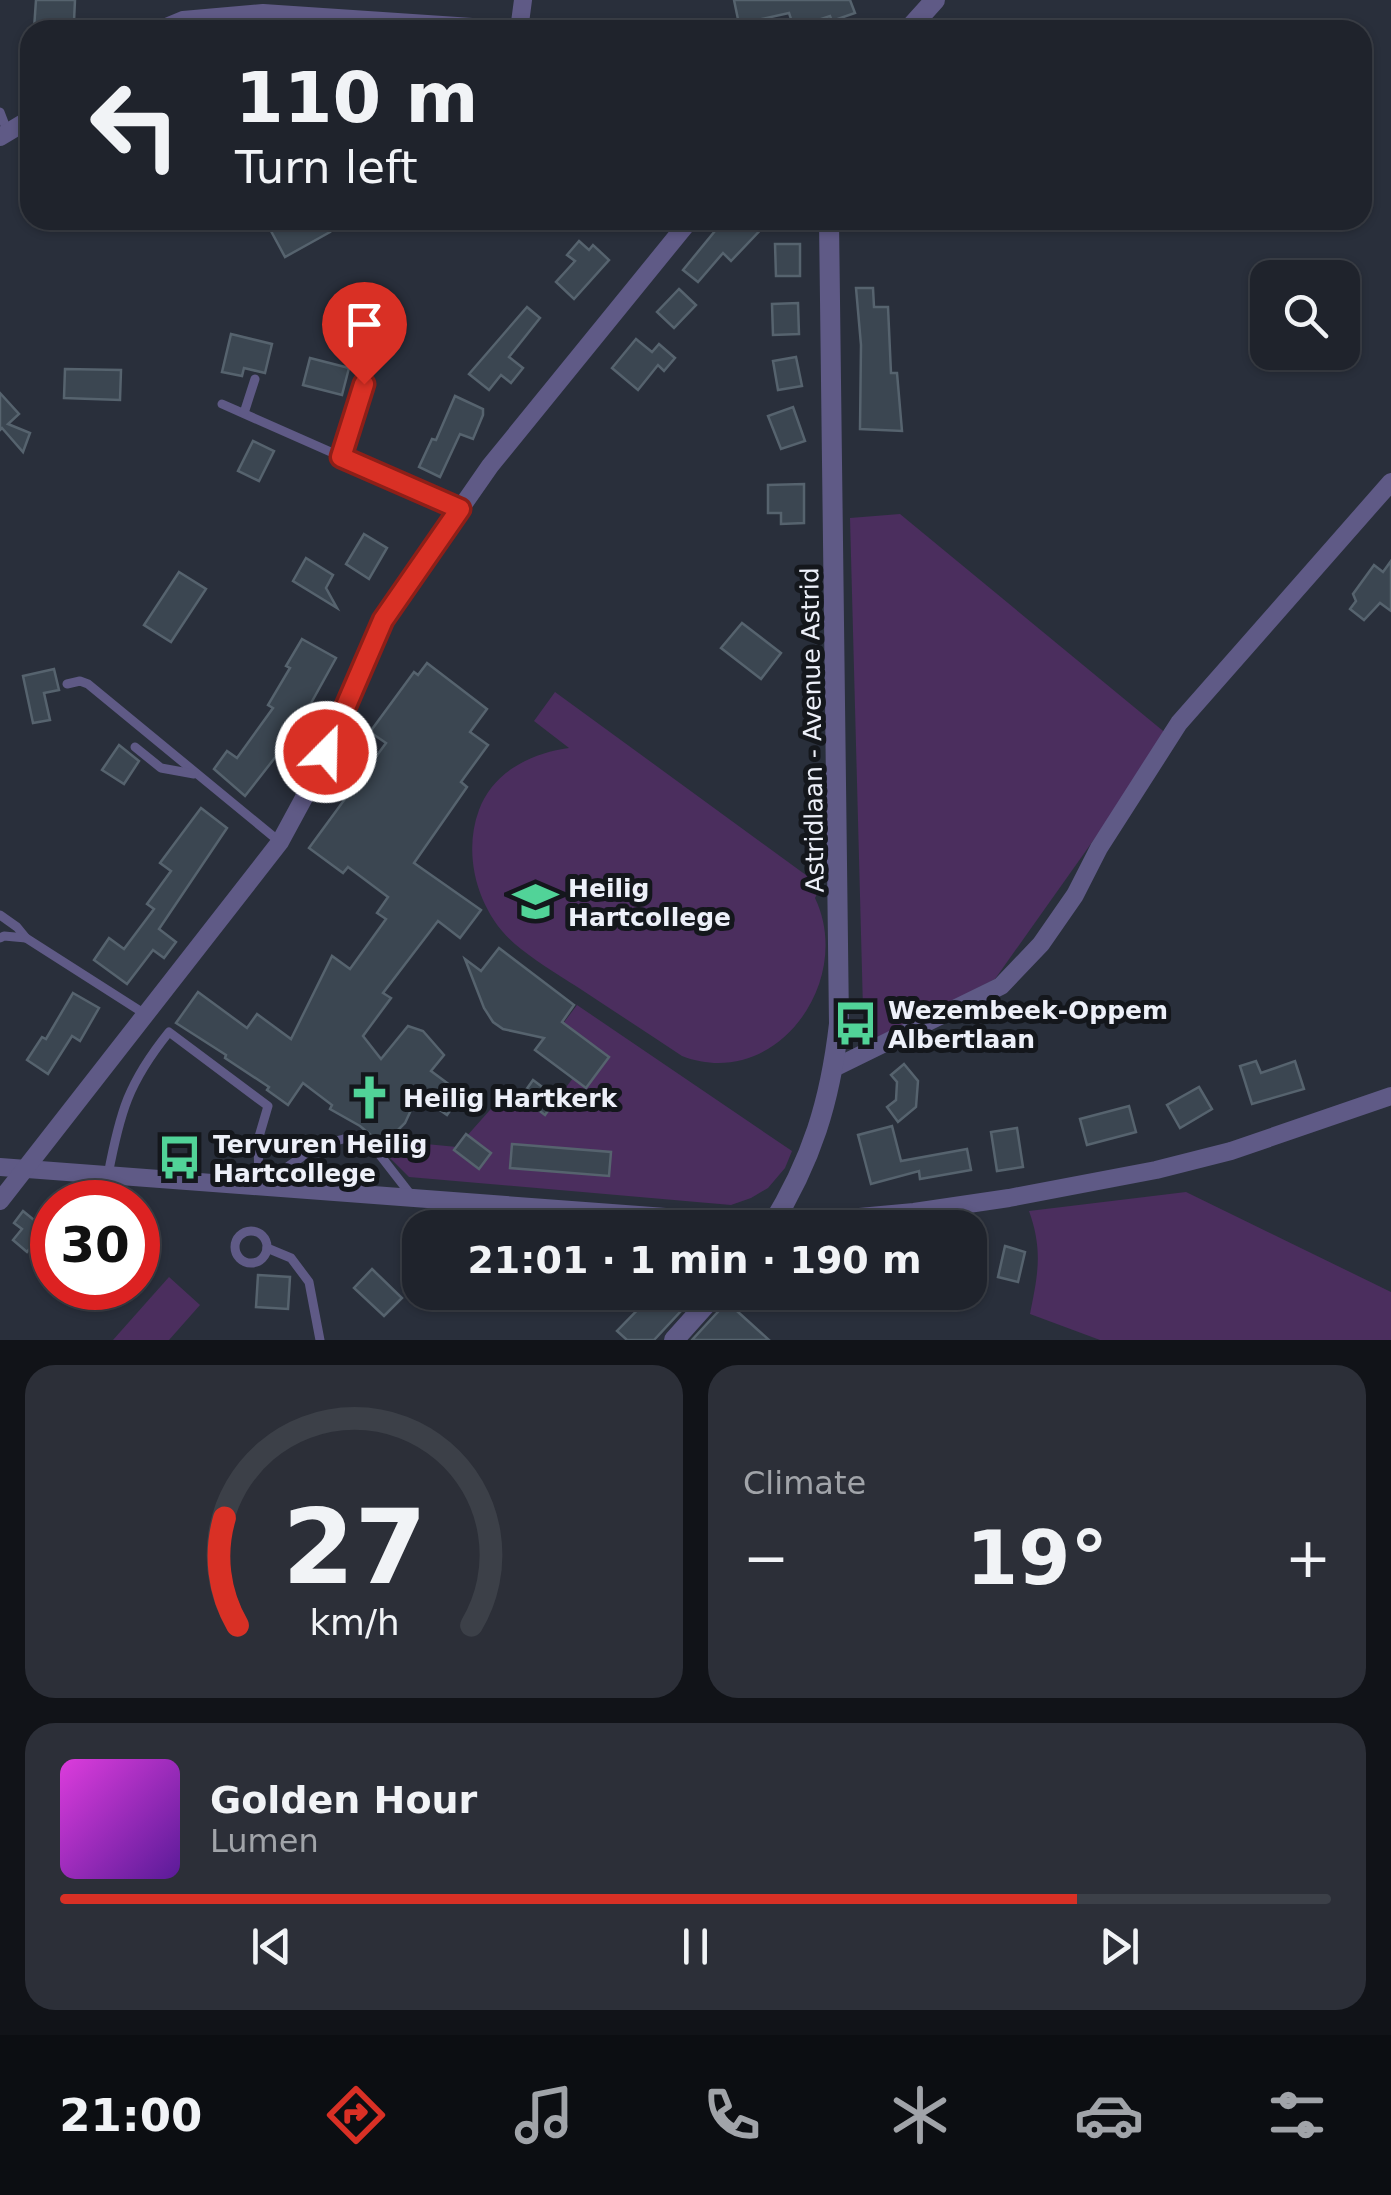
<!DOCTYPE html>
<html lang="en">
<head>
<meta charset="utf-8">
<style>
  :root { --surface:#1f232c; --page:#2c2f38; --text:#f1f3f6; --muted:#a1a4a9; --line:#3c4048; --accent:#d93025 }
  body { margin:0; font-family:"DejaVu Sans",sans-serif; background:var(--page); color:var(--text); height:100vh; display:flex; flex-direction:column; font-size:38px; white-space:nowrap }
  * { box-sizing:border-box; margin:0 }
  p { font-size:32px; color:var(--muted) }
  .icon { flex:none; width:55px; height:55px; fill:none; stroke:currentColor; stroke-width:2; stroke-linecap:round; stroke-linejoin:round }
  .map { position:relative; height:1340px; overflow:hidden }
  .side { display:flex; flex-direction:column; gap:25px; padding:25px; background:#111318; flex:1 }
  .side>* { flex:none }
  .top-card { position:absolute; left:20px; top:20px; width:1352px; height:210px; border-radius:30px; box-shadow:0 2px 8px #0004,0 0 0 2px var(--line); background:#1f232c; color:var(--text); overflow:hidden }
  .buttons { position:absolute; left:1250px; top:260px; display:grid; gap:20px }
  .buttons a { display:grid; place-items:center; width:110px; height:110px; border-radius:20px; background:var(--surface); box-shadow:0 2px 8px #0004,0 0 0 2px var(--line); font-size:50px }
  .speed { position:absolute; left:30px; top:1180px; display:flex; gap:20px; font-size:50px; font-weight:700; text-align:center }
  .speed>* { display:grid; place-content:center; width:130px; height:130px; border-radius:50%; background:var(--surface); box-shadow:0 2px 8px #0004,0 0 0 2px var(--line); line-height:1 }
  .speed .limit { border:15px solid #d22; background:#fff; color:#111 }
  .pin { position:absolute; display:grid; place-items:center; width:85px; height:85px; color:#fff; margin:-102px -42px; border-radius:50% 50% 50% 0; rotate:-45deg; box-shadow:0 0 10px #0007 }
  .pin .icon { rotate:45deg }
  .me { position:absolute; width:110px; margin:-55px; rotate:23deg; stroke-linejoin:round; filter:drop-shadow(0 0 8px #0008) }
  .turn { display:flex; align-items:center; gap:35px; height:210px; padding:0 50px; font-size:45px }
  .turn .icon { width:130px; height:130px; stroke-width:2.5 }
  .turn b { display:block; font-size:70px; line-height:85px }
  .big { font-size:75px; font-weight:800; line-height:1.1 }
  .side .widget { flex:1; display:flex; flex-direction:column; justify-content:center; gap:15px; min-width:0; padding:0 35px; border-radius:30px; background:var(--page) }
  .side .dial { align-items:center; gap:0 }
  .dial svg { height:260px; overflow:visible; fill:none; stroke:var(--line); stroke-width:7; stroke-linecap:round; text-anchor:middle }
  .dial text { fill:var(--text); stroke:none }
  .song { display:flex; align-items:center; gap:30px }
  .cover { width:120px; height:120px; border-radius:15px; background:linear-gradient(135deg,hsl(300 70% 55%),hsl(270 70% 35%)) }
  .played { height:10px; border-radius:5px; background:linear-gradient(90deg,var(--accent) 80%,var(--line) 80%) }
  .keys { display:flex; justify-content:space-around; direction:ltr }
  .heat { display:flex; justify-content:space-between; align-items:center; font-size:55px; direction:ltr }
  .side .tiles { flex:1; display:grid; gap:25px; grid-template-columns:1fr 1fr }
  .widget:last-child { grid-column:span 2 }
  .trip { position:absolute; left:402px; top:1210px; width:585px; height:100px; border-radius:30px; background:var(--surface); box-shadow:0 2px 8px #0004,0 0 0 2px var(--line); font-weight:800; line-height:100px; text-align:center }
  .tab-bar { display:flex; height:160px; justify-content:space-around; align-items:center; background:#0c0e12; color:var(--muted) }
  .tab-bar .icon { width:70px; height:70px }
  .tab-bar .active { color:var(--accent) }
  .tab-bar b { font-size:45px; color:var(--text) }
  .map>svg:first-child { display:block }
  .green { fill:#4b2e5e }
  .building { fill:#3b4651; stroke:#56636e; stroke-width:2.5 }
  .lines { fill:none; stroke-linecap:round; stroke-linejoin:round }
  .service { stroke:#5f5a86; stroke-width:9 }
  .minor { stroke:#5f5a86; stroke-width:18 }
  .tertiary { stroke:#5f5a86; stroke-width:20 }
  .route-casing { stroke:#8d1f18; stroke-width:25 }
  .route { stroke:#d93025; stroke-width:18 }
  .labels { text-anchor:middle; stroke-width:10; stroke-linejoin:round; paint-order:stroke }
  .street-label { font-size:25px; fill:#edf0f9; stroke:#14171c }
  .poi-label { font-size:25px; font-weight:bold; fill:#edf0f9; stroke:#14171c; text-anchor:start }
</style>
</head>
<body>
<div class="map">
<svg width="1391" height="1340" viewBox="0 0 1391 1340">
  <rect width="100%" height="100%" fill="#292f3b"/>
  <g class="green">
    <polygon points="900,514 1168,735 995,979 871,1042 863,1009 850,518"/>
    <path d="M 555,692 L 821,886 L 815,898 C 855,982 775,1092 682,1056 C 650,1035 617,1013 585,992 C 564,978 541,965 521,949 C 480,918 461,858 479,810 C 493,772 531,753 569,748 L 534,721 Z"/>
    <polygon points="577,1005 792,1151 785,1168 768,1188 751,1198 731,1205 409,1177 383,1151 395,1141 457,1147 506,1092 522,1096 546,1114 573,1078 562,1025"/>
    <path d="M 1186,1192 L 1391,1292 L 1391,1340 L 1100,1340 L 1030,1314 C 1038,1274 1043,1250 1029,1211 Z"/>
    <polygon points="169,1277 200,1305 169,1340 113,1340"/>
  </g>
  <g class="building">
    <polygon points="36,0 75,0 74,21 49,20 49,30 34,29"/>
    <polygon points="734,0 850,0 855,13 832,21 830,16 794,28 789,13 739,24"/>
    <polygon points="291,220 324,220 330,232 285,257 271,231"/>
    <polygon points="724,220 770,220 731,261 723,253 698,282 683,270"/>
    <polygon points="579,241 589,250 593,245 609,260 574,299 556,282 575,261 567,255"/>
    <polygon points="775,244 800,244 800,276 776,276"/>
    <polygon points="856,288 873,288 874,307 888,307 891,373 897,373 902,431 860,429 861,345"/>
    <polygon points="679,289 696,305 674,328 657,312"/>
    <polygon points="798,303 799,334 773,335 772,304"/>
    <polygon points="527,307 540,318 509,357 523,368 511,383 501,375 489,390 469,374"/>
    <polygon points="231,334 272,344 265,373 244,368 242,376 222,372"/>
    <polygon points="636,339 652,352 659,344 675,358 664,371 658,365 638,390 612,368"/>
    <polygon points="796,357 802,386 778,390 773,361"/>
    <polygon points="310,358 349,368 342,395 303,385"/>
    <polygon points="65,369 121,370 120,400 64,398"/>
    <polygon points="0,393 19,414 8,424 30,433 23,452 2,428 0,430"/>
    <polygon points="455,396 483,409 483,415 473,439 460,434 440,477 419,467 432,439 436,440"/>
    <polygon points="793,407 805,441 781,449 768,416"/>
    <polygon points="253,441 274,451 259,481 238,471"/>
    <polygon points="804,484 804,523 781,524 781,513 768,513 768,485"/>
    <polygon points="364,534 387,548 369,579 346,564"/>
    <polygon points="306,558 333,575 326,588 337,608 293,581"/>
    <polygon points="1391,561 1391,611 1380,603 1364,620 1350,609 1356,601 1353,594 1374,565 1383,572"/>
    <polygon points="179,572 206,589 171,642 144,625"/>
    <polygon points="742,623 781,653 761,679 721,648"/>
    <polygon points="302,639 336,658 295,732 245,796 214,769 227,751 237,758 273,708 268,705 290,668 286,666"/>
    <polygon points="427,663 487,709 470,732 488,745 461,782 467,787 414,863 481,910 460,938 438,921 383,993 391,998 363,1036 381,1059 408,1026 423,1031 444,1055 431,1071 462,1094 447,1115 418,1095 405,1123 383,1145 360,1126 330,1109 332,1105 303,1083 288,1105 267,1090 269,1087 225,1058 226,1055 176,1023 198,992 247,1028 257,1014 291,1039 332,956 350,969 386,919 377,913 388,897 348,867 343,873 309,848 386,743 370,732 414,672 418,675"/>
    <polygon points="54,669 59,690 44,693 50,720 33,723 23,676"/>
    <polygon points="119,745 139,761 124,784 102,770"/>
    <polygon points="201,808 227,828 159,929 176,942 164,958 153,950 127,984 94,960 109,938 124,949 154,909 147,904 171,871 160,863"/>
    <polygon points="499,948 574,1005 562,1022 609,1057 586,1088 535,1050 544,1038 503,1029 493,1022 484,1008 465,959 481,971"/>
    <polygon points="73,993 99,1008 80,1041 72,1036 48,1074 27,1060 42,1037 46,1039"/>
    <polygon points="1256,1061 1261,1073 1295,1061 1304,1089 1252,1104 1240,1066"/>
    <polygon points="904,1064 918,1081 916,1107 898,1122 887,1107 896,1100 897,1082 891,1075"/>
    <polygon points="533,1080 557,1098 545,1115 521,1097"/>
    <polygon points="1199,1087 1212,1109 1180,1128 1167,1105"/>
    <polygon points="1129,1106 1136,1132 1087,1145 1080,1119"/>
    <polygon points="892,1126 901,1161 967,1149 971,1170 920,1179 919,1171 871,1184 858,1135"/>
    <polygon points="1017,1128 1023,1167 997,1171 991,1132"/>
    <polygon points="466,1134 491,1153 479,1169 454,1150"/>
    <polygon points="512,1144 611,1152 609,1176 510,1168"/>
    <polygon points="23,1211 45,1229 27,1252 13,1240 22,1229 14,1223"/>
    <polygon points="1005,1246 1025,1252 1018,1282 998,1277"/>
    <polygon points="372,1269 402,1298 384,1316 354,1288"/>
    <polygon points="258,1275 290,1277 288,1309 256,1307"/>
    <polygon points="655,1292 692,1292 677,1307 681,1311 654,1340 627,1340 617,1331"/>
    <polygon points="727,1302 769,1340 692,1340"/>
  </g>
  <g class="lines">
    <g class="service">
      <polyline points="0,112 8,133"/>
      <polyline points="222,404 460,509"/>
      <polyline points="244,413 255,379"/>
      <polyline points="341,457 364,384"/>
      <polyline points="67,684 80,681 88,684 280,842"/>
      <polyline points="135,747 161,768 194,774"/>
      <polyline points="0,915 17,927 26,938 145,1014"/>
      <polyline points="0,938 4,936 26,938"/>
      <path d="M 108,1175 C 120,1112 128,1083 169,1032 L 268,1106 L 258,1140 L 259,1187"/>
      <polyline points="262,1185 317,1146 351,1137 376,1150 411,1195"/>
      <circle cx="251" cy="1247" r="16"/>
      <polyline points="267,1248 291,1258 309,1282 320,1340"/>
    </g>
    <g class="minor">
      <polyline points="159,30 183,20 263,13 516,30"/>
      <polyline points="519,30 523,0"/>
      <polyline points="0,137 30,119"/>
      <polyline points="834,1068 1001,986 1041,944 1075,895 1099,848 1179,723 1391,482"/>
      <polyline points="0,1167 772,1225 914,1212 1009,1198 1156,1170 1231,1151 1391,1096"/>
      <polyline points="0,1201 280,842 306,794 383,620 490,466 690,220"/>
    </g>
    <g class="tertiary">
      <polyline points="908,30 935,0"/>
      <path d="M 770,1228 C 812,1160 830,1102 839,1024 L 829,220"/>
      <polyline points="674,1340 717,1292"/>
    </g>
  </g>
  <g class="lines">
    <defs>
      <polyline id="route" points="326,752 383,620 460,509 341,457 364,384"/>
    </defs>
    <use href="#route" class="route-casing"/>
    <use href="#route" class="route"/>
  </g>
  <defs>
    <symbol id="school-bare" viewBox="-9 -9 18 18"><path d="M0-5L7-2L0 1L-7-2ZM-4 1L0 2.5L4 1V4Q0 6-4 4Z" fill="#51d398" stroke="#14171c" stroke-width="2.5" paint-order="stroke"/></symbol>
    <symbol id="bus-bare" viewBox="-9 -9 18 18"><path d="M-5-6H5V4H4V6H2V4H-2V6H-4V4H-5ZM-3.5-4V0h7V-4ZM-3.5 1.2v1.5H-2V1.2ZM2 1.2v1.5H3.5V1.2Z" fill="#51d398" stroke="#14171c" stroke-width="2.5" paint-order="stroke"/></symbol>
    <symbol id="church-bare" viewBox="-9 -9 18 18"><path d="M-1.2-6h2.4v3.5h3.3v2.4h-3.3V6h-2.4V-.1h-3.3v-2.4h3.3Z" fill="#51d398" stroke="#14171c" stroke-width="2.5" paint-order="stroke"/></symbol>
  </defs>
  <g fill-rule="evenodd">
    <use href="#school-bare" x="504" y="870" width="63" height="63"/>
    <use href="#bus-bare" x="824" y="992" width="63" height="63"/>
    <use href="#church-bare" x="338" y="1066" width="63" height="63"/>
    <use href="#bus-bare" x="148" y="1126" width="63" height="63"/>
  </g>
  <g class="labels">
    <g class="street-label">
      <text transform="translate(812 730) rotate(-91)" y="9">Astridlaan - Avenue Astrid</text>
    </g>
    <g class="poi-label">
      <text x="568" y="897">Heilig<tspan x="568" dy="29">Hartcollege</tspan></text>
      <text x="888" y="1019">Wezembeek-Oppem<tspan x="888" dy="29">Albertlaan</tspan></text>
      <text x="403" y="1107">Heilig Hartkerk</text>
      <text x="213" y="1153">Tervuren Heilig<tspan x="213" dy="29">Hartcollege</tspan></text>
    </g>
  </g>
</svg>
<div class="buttons">
<a><svg class="icon" aria-label="search" viewBox="0 0 24 24"><circle cx="10" cy="10" r="6"/><path d="M15 15l6 6"/></svg></a>
</div>
<div class="speed"><div class="limit">30</div></div>
<div class="pin" style="left:364px;top:384px;background:#d93025"><svg class="icon" aria-label="arrive" viewBox="0 0 24 24"><path d="M6 21V4h12l-3 4 3 4H6"/></svg></div>
<svg class="me" style="left:326px;top:752px" viewBox="-20 -20 40 40"><circle r="17" fill="#d93025" stroke="#fff" stroke-width="3"/><path d="M0-11L8 9 0 5-8 9z" fill="#fff"/></svg>
<div class="trip">21:01 · 1 min · 190 m</div>
<div class="top-card">
<div class="turn"><svg class="icon" aria-label="left" viewBox="0 0 24 24"><path d="M17 20v-9H6M10 6l-5 5 5 5"/></svg><div><b>110 m</b>Turn left</div></div>
</div>
</div>
<section class="side">
<div class="tiles">
<div class="widget dial"><svg viewBox="0 0 100 80">
<path d="M14 69A42 42 0 1 1 86 69"/>
<path d="M14 69A42 42 0 0 1 10 36" stroke="#d93025"/>
<text x="50" y="56" font-size="32" font-weight="700">27</text>
<text x="50" y="72" font-size="11">km/h</text>
</svg></div>
<div class="widget"><p>Climate</p>
<div class="heat"><a>−</a><b class="big">19°</b><a>+</a></div>
</div>
<div class="widget">
<div class="song"><i class="cover"></i><div><b>Golden Hour</b><p>Lumen</p></div></div>
<div class="played"></div>
<div class="keys"><svg class="icon" aria-label="previous" viewBox="0 0 24 24"><path d="M18 5L8 12l10 7zM5 5v14"/></svg><svg class="icon" aria-label="pause" viewBox="0 0 24 24"><path d="M8 5v14M16 5v14"/></svg><svg class="icon" aria-label="next" viewBox="0 0 24 24"><path d="M6 5l10 7-10 7zM19 5v14"/></svg></div>
</div>
</div>
</section>
<nav class="tab-bar">
<b>21:00</b>
<svg class="icon active" aria-label="directions" viewBox="0 0 24 24"><path d="M12 3l9 9-9 9-9-9zM9 14v-3h6M13 9l2 2-2 2"/></svg>
<svg class="icon" aria-label="music" viewBox="0 0 24 24"><path d="M9 18V5l10-2v13"/><circle cx="6" cy="18" r="3"/><circle cx="16" cy="16" r="3"/></svg>
<svg class="icon" aria-label="phone" viewBox="0 0 24 24"><path d="M5 4h4l2 5-3 2q2 4 5 5l2-3 5 2v4C11 20 4 13 5 4z"/></svg>
<svg class="icon" aria-label="climate" viewBox="0 0 24 24"><path d="M12 3v18M4 7l16 10M4 17L20 7"/></svg>
<svg class="icon" aria-label="car" viewBox="0 0 24 24"><path d="M5 17H2v-5l4-1 3-4h7l3 4 3 1v5h-3M9 17h6M6 11h13"/><circle cx="7" cy="17" r="2"/><circle cx="17" cy="17" r="2"/></svg>
<svg class="icon" aria-label="filters" viewBox="0 0 24 24"><path d="M4 7h16M4 17h16"/><circle cx="9" cy="7" r="2"/><circle cx="15" cy="17" r="2"/></svg>
</nav>
</body>
</html>
